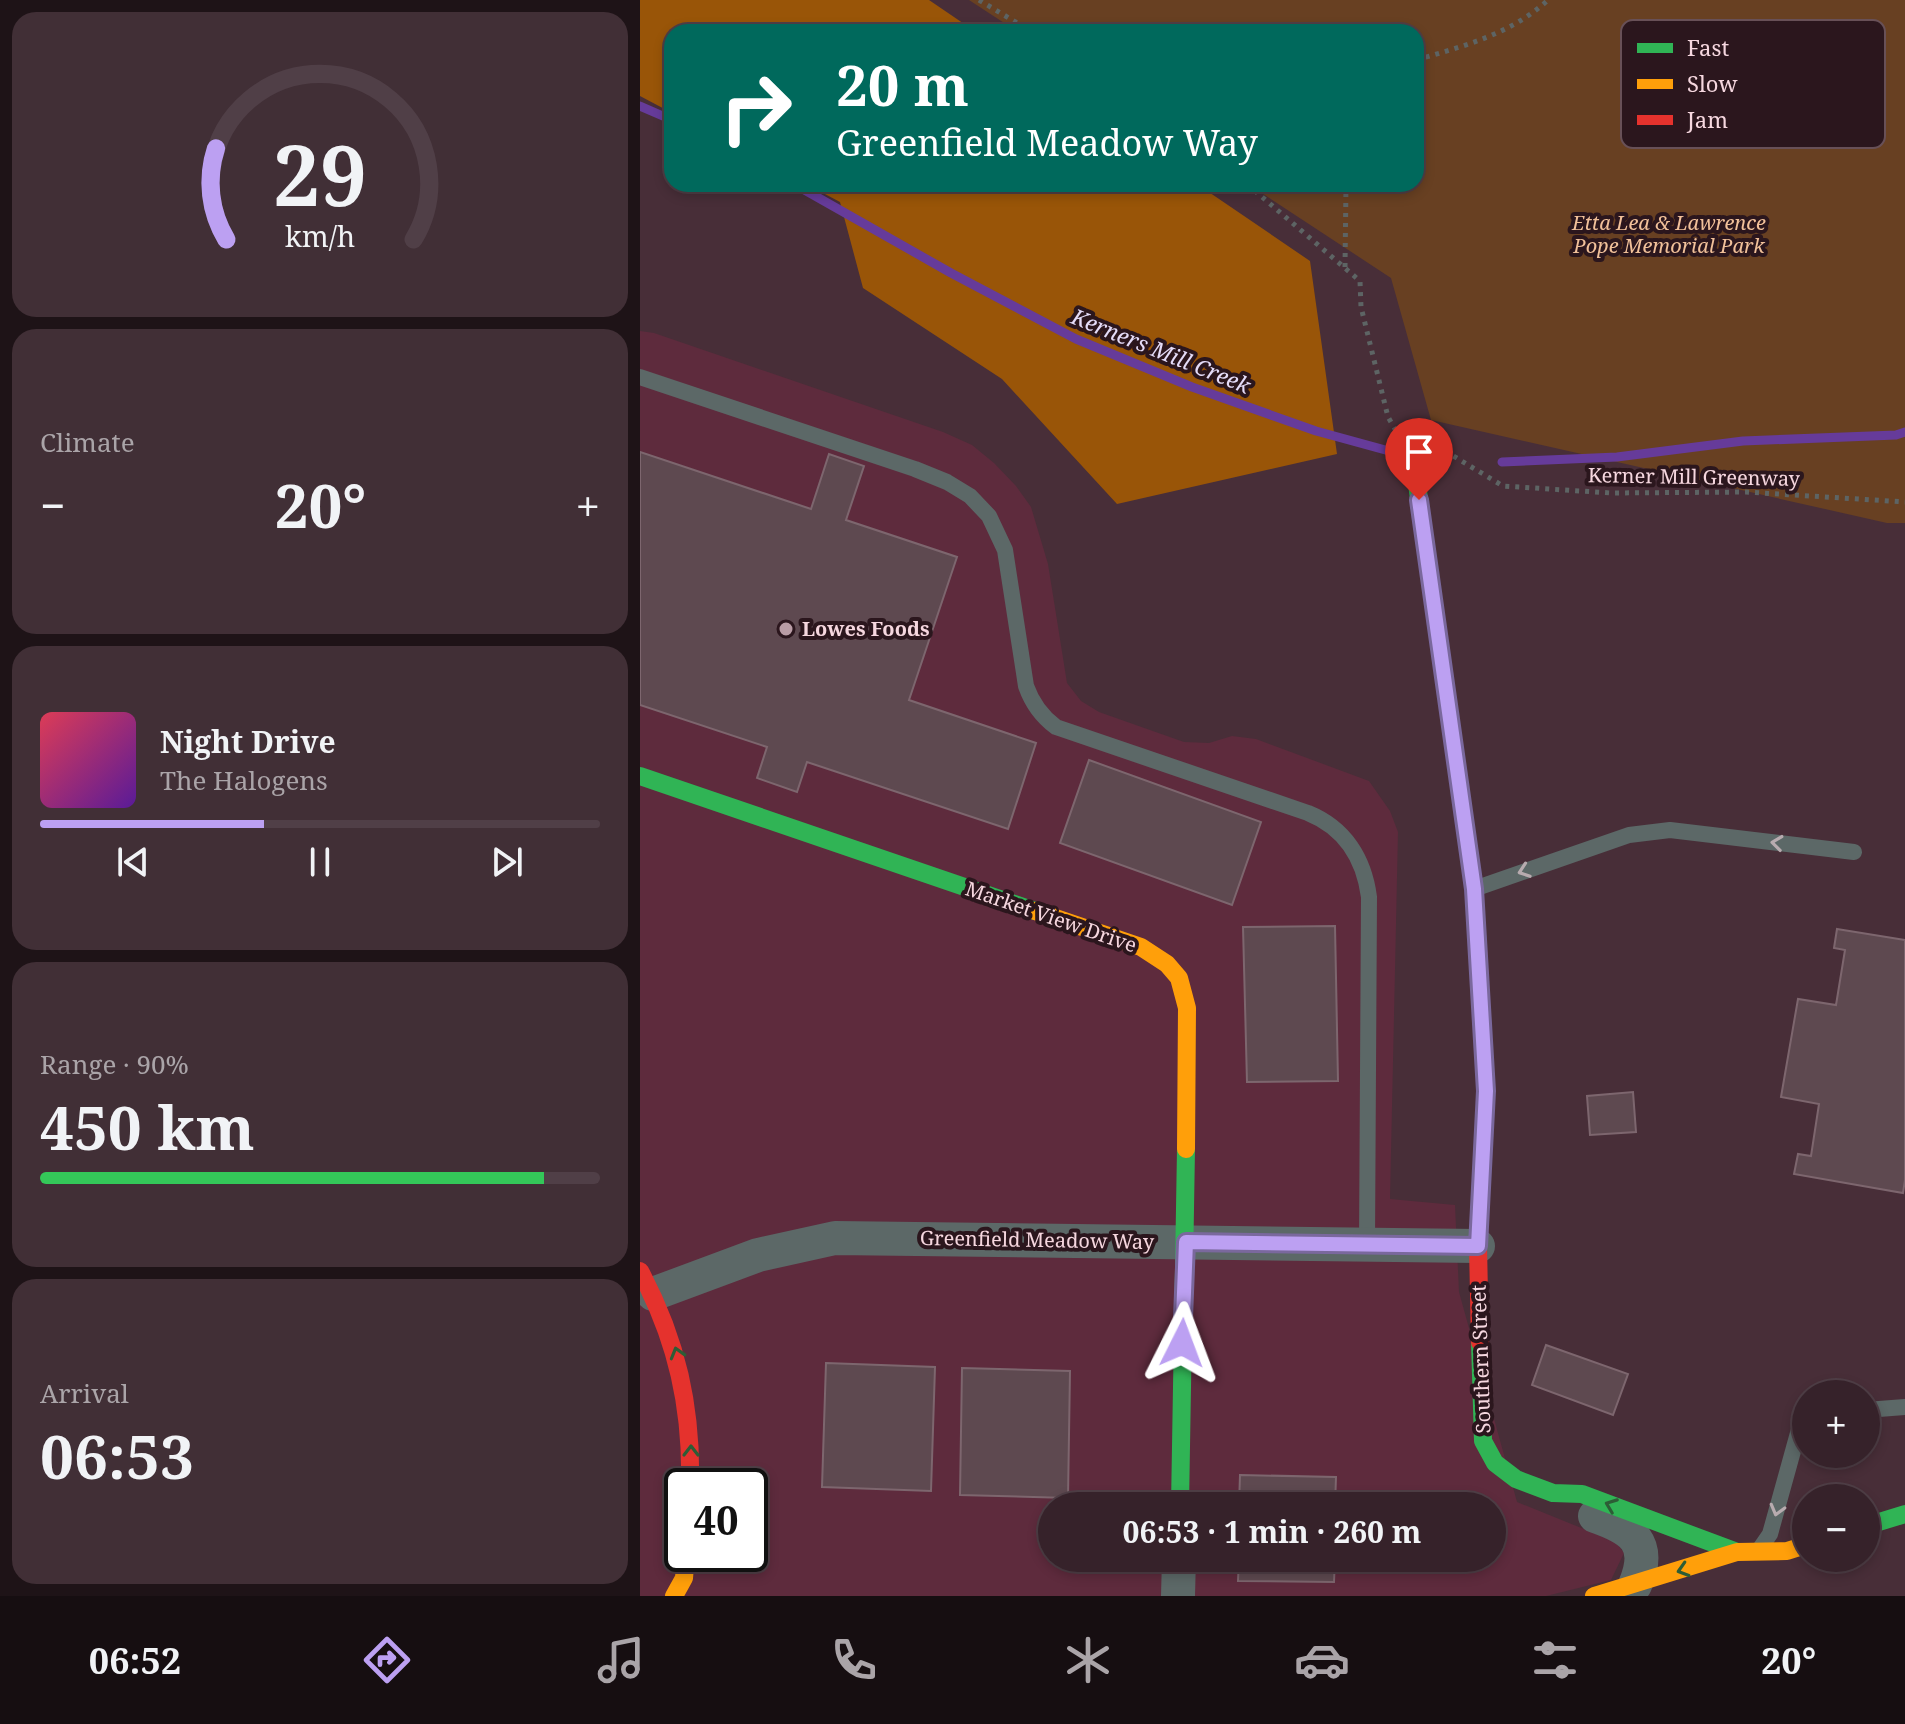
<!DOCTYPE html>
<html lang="en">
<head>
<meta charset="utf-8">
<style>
  :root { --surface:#36222a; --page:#412f36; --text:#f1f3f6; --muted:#aaa4a8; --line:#503f47; --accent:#bca0f2 }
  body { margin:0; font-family:"Noto Serif",serif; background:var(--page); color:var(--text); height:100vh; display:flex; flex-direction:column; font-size:30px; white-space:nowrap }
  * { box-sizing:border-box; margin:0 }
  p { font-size:26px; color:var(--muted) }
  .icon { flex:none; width:44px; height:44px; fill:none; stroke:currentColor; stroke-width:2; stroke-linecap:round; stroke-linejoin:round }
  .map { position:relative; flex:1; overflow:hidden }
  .details { display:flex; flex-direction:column; gap:12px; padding:12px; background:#1e1317; width:640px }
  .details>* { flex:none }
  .hud { position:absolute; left:24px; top:24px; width:760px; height:168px; border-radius:24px; box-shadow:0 4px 12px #0003,0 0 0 2px var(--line); background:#00695c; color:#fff; overflow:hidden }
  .controls { position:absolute; left:1152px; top:1380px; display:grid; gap:16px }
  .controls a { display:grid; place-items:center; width:88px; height:88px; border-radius:50%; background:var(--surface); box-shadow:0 4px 12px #0003,0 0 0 2px var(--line); font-size:40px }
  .speed { position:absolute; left:24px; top:1468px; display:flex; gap:16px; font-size:40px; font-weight:700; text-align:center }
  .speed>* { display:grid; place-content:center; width:104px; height:104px; border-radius:50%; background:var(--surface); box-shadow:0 4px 12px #0003,0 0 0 2px var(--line); line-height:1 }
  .speed .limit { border:4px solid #111; border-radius:12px; background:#fff; color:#111 }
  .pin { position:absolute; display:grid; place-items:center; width:68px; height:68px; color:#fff; margin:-82px -34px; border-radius:50% 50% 50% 0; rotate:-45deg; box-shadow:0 0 8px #0007 }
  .pin .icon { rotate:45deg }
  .me { position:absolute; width:88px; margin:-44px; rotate:3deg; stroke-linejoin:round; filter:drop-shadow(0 0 6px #0008) }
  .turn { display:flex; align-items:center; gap:28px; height:168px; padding:0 40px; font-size:36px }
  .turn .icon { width:104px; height:104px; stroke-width:2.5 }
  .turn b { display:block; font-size:56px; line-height:68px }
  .big { font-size:60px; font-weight:700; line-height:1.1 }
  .details .widget { flex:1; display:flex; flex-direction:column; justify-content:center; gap:12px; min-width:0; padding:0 28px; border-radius:24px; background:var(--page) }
  .details .dial { align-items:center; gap:0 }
  .dial svg { height:208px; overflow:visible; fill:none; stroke:var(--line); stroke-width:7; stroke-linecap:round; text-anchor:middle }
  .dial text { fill:var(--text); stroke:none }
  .song { display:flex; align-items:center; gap:24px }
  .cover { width:96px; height:96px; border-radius:12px; background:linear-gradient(135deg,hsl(350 70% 55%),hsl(270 70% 35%)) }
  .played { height:8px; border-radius:4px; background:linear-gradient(90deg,var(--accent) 40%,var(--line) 40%) }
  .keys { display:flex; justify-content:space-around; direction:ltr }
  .heat { display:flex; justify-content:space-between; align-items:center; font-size:44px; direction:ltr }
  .charge { height:12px; border-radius:6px; background:linear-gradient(90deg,#34c759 90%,var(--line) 0) }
  .trip { position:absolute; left:398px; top:1492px; width:468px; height:80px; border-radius:40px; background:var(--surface); box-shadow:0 4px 12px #0003,0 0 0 2px var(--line); font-weight:700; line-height:80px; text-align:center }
  .dock { display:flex; height:128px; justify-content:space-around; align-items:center; background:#160e11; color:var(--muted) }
  .dock .icon { width:56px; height:56px }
  .dock .selected { color:var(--accent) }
  .dock b { font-size:36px; color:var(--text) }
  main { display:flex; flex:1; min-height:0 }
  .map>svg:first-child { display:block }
  .built { fill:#5e2b3d; fill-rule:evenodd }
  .green { fill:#684022 }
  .forest { fill:#995508 }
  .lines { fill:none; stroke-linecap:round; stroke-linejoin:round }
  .stream { stroke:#663b9a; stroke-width:9 }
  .building { fill:#5e4950; stroke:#7d666e; stroke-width:2 }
  .path { stroke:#5d6464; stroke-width:5; stroke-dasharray:4 6; stroke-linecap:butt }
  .lane { stroke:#5c6867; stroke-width:16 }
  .street { stroke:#5c6867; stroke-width:34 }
  .fast { stroke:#30b455; stroke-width:18 }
  .slow { stroke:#ff9f0a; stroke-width:18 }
  .jam { stroke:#e5322d; stroke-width:18 }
  .oneway { stroke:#b8abaf }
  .oneway2 { stroke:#2d5d36 }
  .route-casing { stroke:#7a689d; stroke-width:20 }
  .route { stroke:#bca0f2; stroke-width:14 }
  .poi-dot { fill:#b99ca5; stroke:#2b161d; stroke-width:3 }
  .labels { text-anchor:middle; stroke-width:8; stroke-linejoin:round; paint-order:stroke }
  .park-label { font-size:20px; font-style:italic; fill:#f2c19a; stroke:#2b161d }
  .street-label { font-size:20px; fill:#f6d7df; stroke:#2b161d }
  .poi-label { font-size:20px; font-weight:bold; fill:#f6d7df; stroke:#2b161d; text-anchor:start }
  .water-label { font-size:22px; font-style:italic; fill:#e5dcf8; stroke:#2b161d }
  .key { fill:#2b161d; stroke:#685057; stroke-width:2 }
  .key-label { font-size:22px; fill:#f6d7df }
</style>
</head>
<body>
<main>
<section class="details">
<div class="widget dial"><svg viewBox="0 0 100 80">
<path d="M14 69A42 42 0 1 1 86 69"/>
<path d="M14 69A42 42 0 0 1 10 34" stroke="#bca0f2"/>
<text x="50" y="56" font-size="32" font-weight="700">29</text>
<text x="50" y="72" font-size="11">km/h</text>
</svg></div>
<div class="widget"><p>Climate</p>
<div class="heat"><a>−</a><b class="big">20°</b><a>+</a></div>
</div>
<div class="widget">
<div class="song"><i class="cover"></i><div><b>Night Drive</b><p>The Halogens</p></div></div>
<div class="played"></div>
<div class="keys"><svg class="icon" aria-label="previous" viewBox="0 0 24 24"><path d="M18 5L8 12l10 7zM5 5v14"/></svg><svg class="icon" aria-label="pause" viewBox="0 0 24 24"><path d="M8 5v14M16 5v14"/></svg><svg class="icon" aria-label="next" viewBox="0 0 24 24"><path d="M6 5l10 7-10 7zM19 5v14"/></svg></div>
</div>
<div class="widget"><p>Range · 90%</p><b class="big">450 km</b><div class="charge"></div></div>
<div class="widget"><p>Arrival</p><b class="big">06:53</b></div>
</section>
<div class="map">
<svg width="1265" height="1596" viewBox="0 0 1265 1596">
  <rect width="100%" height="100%" fill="#482e38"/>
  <path class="built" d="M 0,331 L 14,333 L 303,432 L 332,445 L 354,463 L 376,486 L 391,507 L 408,564 L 427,683 L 441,701 L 459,712 L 544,742 L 569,743 L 592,736 L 616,739 L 729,781 L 750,811 L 758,832 L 750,1199 L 815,1205 L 819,1292 L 877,1502 L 976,1542 L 984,1553 L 971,1580 L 906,1596 L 0,1596 ZM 42,1486 L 110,1486 L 110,1554 L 42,1554 ZM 412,1506 L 852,1506 L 852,1558 L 412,1558 Z"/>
  <polygon class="green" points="329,0 1265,0 1265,523 1247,523 791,420 751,278 608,184 776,184 776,32 378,32"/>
  <g class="forest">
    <polygon points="0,0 289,0 336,32 32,32 32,113 0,96"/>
    <polygon points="166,184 557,184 670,261 697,454 477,504 362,379 223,288 200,202"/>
  </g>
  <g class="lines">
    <g class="stream">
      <polyline points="0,106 32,120"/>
      <polyline points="154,184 311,273 436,339 552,387 676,431 760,454"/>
      <polyline points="862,462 977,457 1103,441 1256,435 1265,432"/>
    </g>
  </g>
  <g class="building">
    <polygon points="0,452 171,509 189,454 224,466 206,520 317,557 269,700 396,743 368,829 167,762 157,792 117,778 127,747 0,705"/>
    <polygon points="449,760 621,822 592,905 420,843"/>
    <polygon points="695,926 698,1081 607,1082 603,927"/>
    <polygon points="1197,929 1265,940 1265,1180 1263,1193 1154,1174 1158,1154 1171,1156 1179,1104 1141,1097 1158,999 1196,1005 1205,950 1194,948"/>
    <polygon points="993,1092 996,1132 950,1135 947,1096"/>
    <polygon points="906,1345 988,1374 973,1415 892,1385"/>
    <polygon points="186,1363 295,1367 291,1491 182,1487"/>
    <polygon points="322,1368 430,1371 428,1498 320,1495"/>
    <polygon points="600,1475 696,1477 695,1506 599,1506"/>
    <polygon points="599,1558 695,1558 694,1582 598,1581"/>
  </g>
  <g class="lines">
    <g class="path">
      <polyline points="339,0 392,32"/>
      <path d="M 776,60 C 824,46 871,34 908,0"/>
      <polyline points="607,184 720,281 721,307 748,417 755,429 766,434"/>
      <polyline points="705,267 706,184"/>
      <polyline points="805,451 863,486 971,493 1106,492 1265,502"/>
    </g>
    <g class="lane">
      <path d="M 0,377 L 275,469 L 307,482 L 330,496 L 349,516 L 365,550 L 386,686 C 392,703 401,716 416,727 L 668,813 C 705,828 724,859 729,897 L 727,1245"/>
      <polyline points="834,889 989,835 1030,830 1214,852"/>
      <polyline points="1226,1410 1265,1407"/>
      <polyline points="1121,1547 1130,1534 1163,1415 1166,1414"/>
    </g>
    <g class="street">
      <polyline points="13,1294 118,1255 195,1238 838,1246"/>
      <path d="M 955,1516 C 992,1529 1013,1542 995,1585"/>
      <polyline points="538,1596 539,1558"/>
    </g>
    <g class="fast">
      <polyline points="775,470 834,889 838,950"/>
      <polyline points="0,776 395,911"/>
      <polyline points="840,1342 843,1441 855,1463 876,1479 913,1493 942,1494 1097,1552"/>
      <polyline points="540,1506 546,1149"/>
      <polyline points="1226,1526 1265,1514"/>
    </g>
    <g class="slow">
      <polyline points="395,911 501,947 527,964 539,978 547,1008 546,1149"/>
      <polyline points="34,1596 44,1578 46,1554"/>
      <polyline points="954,1596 1097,1552 1147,1551 1166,1545"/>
    </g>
    <g class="jam">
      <polyline points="838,950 846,1091 838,1246 840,1342"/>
      <path d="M 0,1271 C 37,1340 52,1408 50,1486"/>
    </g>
  </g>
  <defs><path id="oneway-chevron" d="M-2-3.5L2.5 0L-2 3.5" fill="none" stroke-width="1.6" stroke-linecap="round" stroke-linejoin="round" transform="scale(2)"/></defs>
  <g class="oneway">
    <use href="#oneway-chevron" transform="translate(1137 843) rotate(-173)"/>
    <use href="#oneway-chevron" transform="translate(884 871) rotate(161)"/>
    <use href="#oneway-chevron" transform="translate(1137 1510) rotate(105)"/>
  </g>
  <g class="oneway2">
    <use href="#oneway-chevron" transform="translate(37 1353) rotate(-106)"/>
    <use href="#oneway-chevron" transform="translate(51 1451) rotate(-90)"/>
    <use href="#oneway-chevron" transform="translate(971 1505) rotate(-159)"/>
    <use href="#oneway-chevron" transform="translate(1043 1570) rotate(163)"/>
  </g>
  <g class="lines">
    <defs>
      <polyline id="route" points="542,1343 546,1242 838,1246 846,1091 834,889 779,500"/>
    </defs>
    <use href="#route" class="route-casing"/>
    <use href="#route" class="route"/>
  </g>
  <circle class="poi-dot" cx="146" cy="629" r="8"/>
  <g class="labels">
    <g class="park-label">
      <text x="1029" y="230">Etta Lea &amp; Lawrence<tspan x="1029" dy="23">Pope Memorial Park</tspan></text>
    </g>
    <g class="street-label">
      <text transform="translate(1054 477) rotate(1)" y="7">Kerner Mill Greenway</text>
      <text transform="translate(411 917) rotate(19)" y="7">Market View Drive</text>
      <text transform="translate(397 1240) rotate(1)" y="7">Greenfield Meadow Way</text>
      <text transform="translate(841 1359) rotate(-92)" y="7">Southern Street</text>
    </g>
    <g class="poi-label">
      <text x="162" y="636">Lowes Foods</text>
    </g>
    <g class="water-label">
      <text transform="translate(521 351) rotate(22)" y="8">Kerners Mill Creek</text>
    </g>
  </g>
  <rect x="981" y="20" width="264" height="128" rx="12" class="key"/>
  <rect x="997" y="43" width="36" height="10" fill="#30b455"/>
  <rect x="997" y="79" width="36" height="10" fill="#ff9f0a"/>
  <rect x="997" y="115" width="36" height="10" fill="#e5322d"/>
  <g class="key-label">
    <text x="1047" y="56">Fast</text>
    <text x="1047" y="92">Slow</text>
    <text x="1047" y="128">Jam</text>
  </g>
</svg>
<div class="controls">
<a>+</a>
<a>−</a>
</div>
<div class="speed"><div class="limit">40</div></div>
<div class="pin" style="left:779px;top:500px;background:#d93025"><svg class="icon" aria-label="arrive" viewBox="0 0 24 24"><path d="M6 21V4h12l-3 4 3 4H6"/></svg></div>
<svg class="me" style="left:542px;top:1343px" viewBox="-20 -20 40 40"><path d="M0-17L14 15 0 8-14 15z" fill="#bca0f2" stroke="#fff" stroke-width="4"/></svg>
<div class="trip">06:53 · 1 min · 260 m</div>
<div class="hud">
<div class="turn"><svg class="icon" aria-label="right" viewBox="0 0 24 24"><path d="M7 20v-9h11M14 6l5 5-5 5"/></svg><div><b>20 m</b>Greenfield Meadow Way</div></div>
</div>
</div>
</main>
<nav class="dock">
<b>06:52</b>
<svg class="icon selected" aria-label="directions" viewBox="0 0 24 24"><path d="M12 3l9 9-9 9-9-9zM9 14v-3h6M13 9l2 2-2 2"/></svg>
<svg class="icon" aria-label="music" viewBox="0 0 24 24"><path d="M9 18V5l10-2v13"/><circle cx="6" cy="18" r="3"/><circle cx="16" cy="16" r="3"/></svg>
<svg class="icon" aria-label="phone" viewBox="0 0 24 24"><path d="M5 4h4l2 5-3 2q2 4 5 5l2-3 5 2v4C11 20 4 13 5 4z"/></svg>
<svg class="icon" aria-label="climate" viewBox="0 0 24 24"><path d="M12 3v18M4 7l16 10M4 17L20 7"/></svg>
<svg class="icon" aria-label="car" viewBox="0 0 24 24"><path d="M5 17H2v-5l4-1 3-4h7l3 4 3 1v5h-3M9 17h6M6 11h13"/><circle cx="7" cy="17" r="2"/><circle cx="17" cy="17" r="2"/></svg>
<svg class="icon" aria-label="filters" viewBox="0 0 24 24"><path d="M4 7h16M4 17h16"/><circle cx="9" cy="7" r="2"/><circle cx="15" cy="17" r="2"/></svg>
<b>20°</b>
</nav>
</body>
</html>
